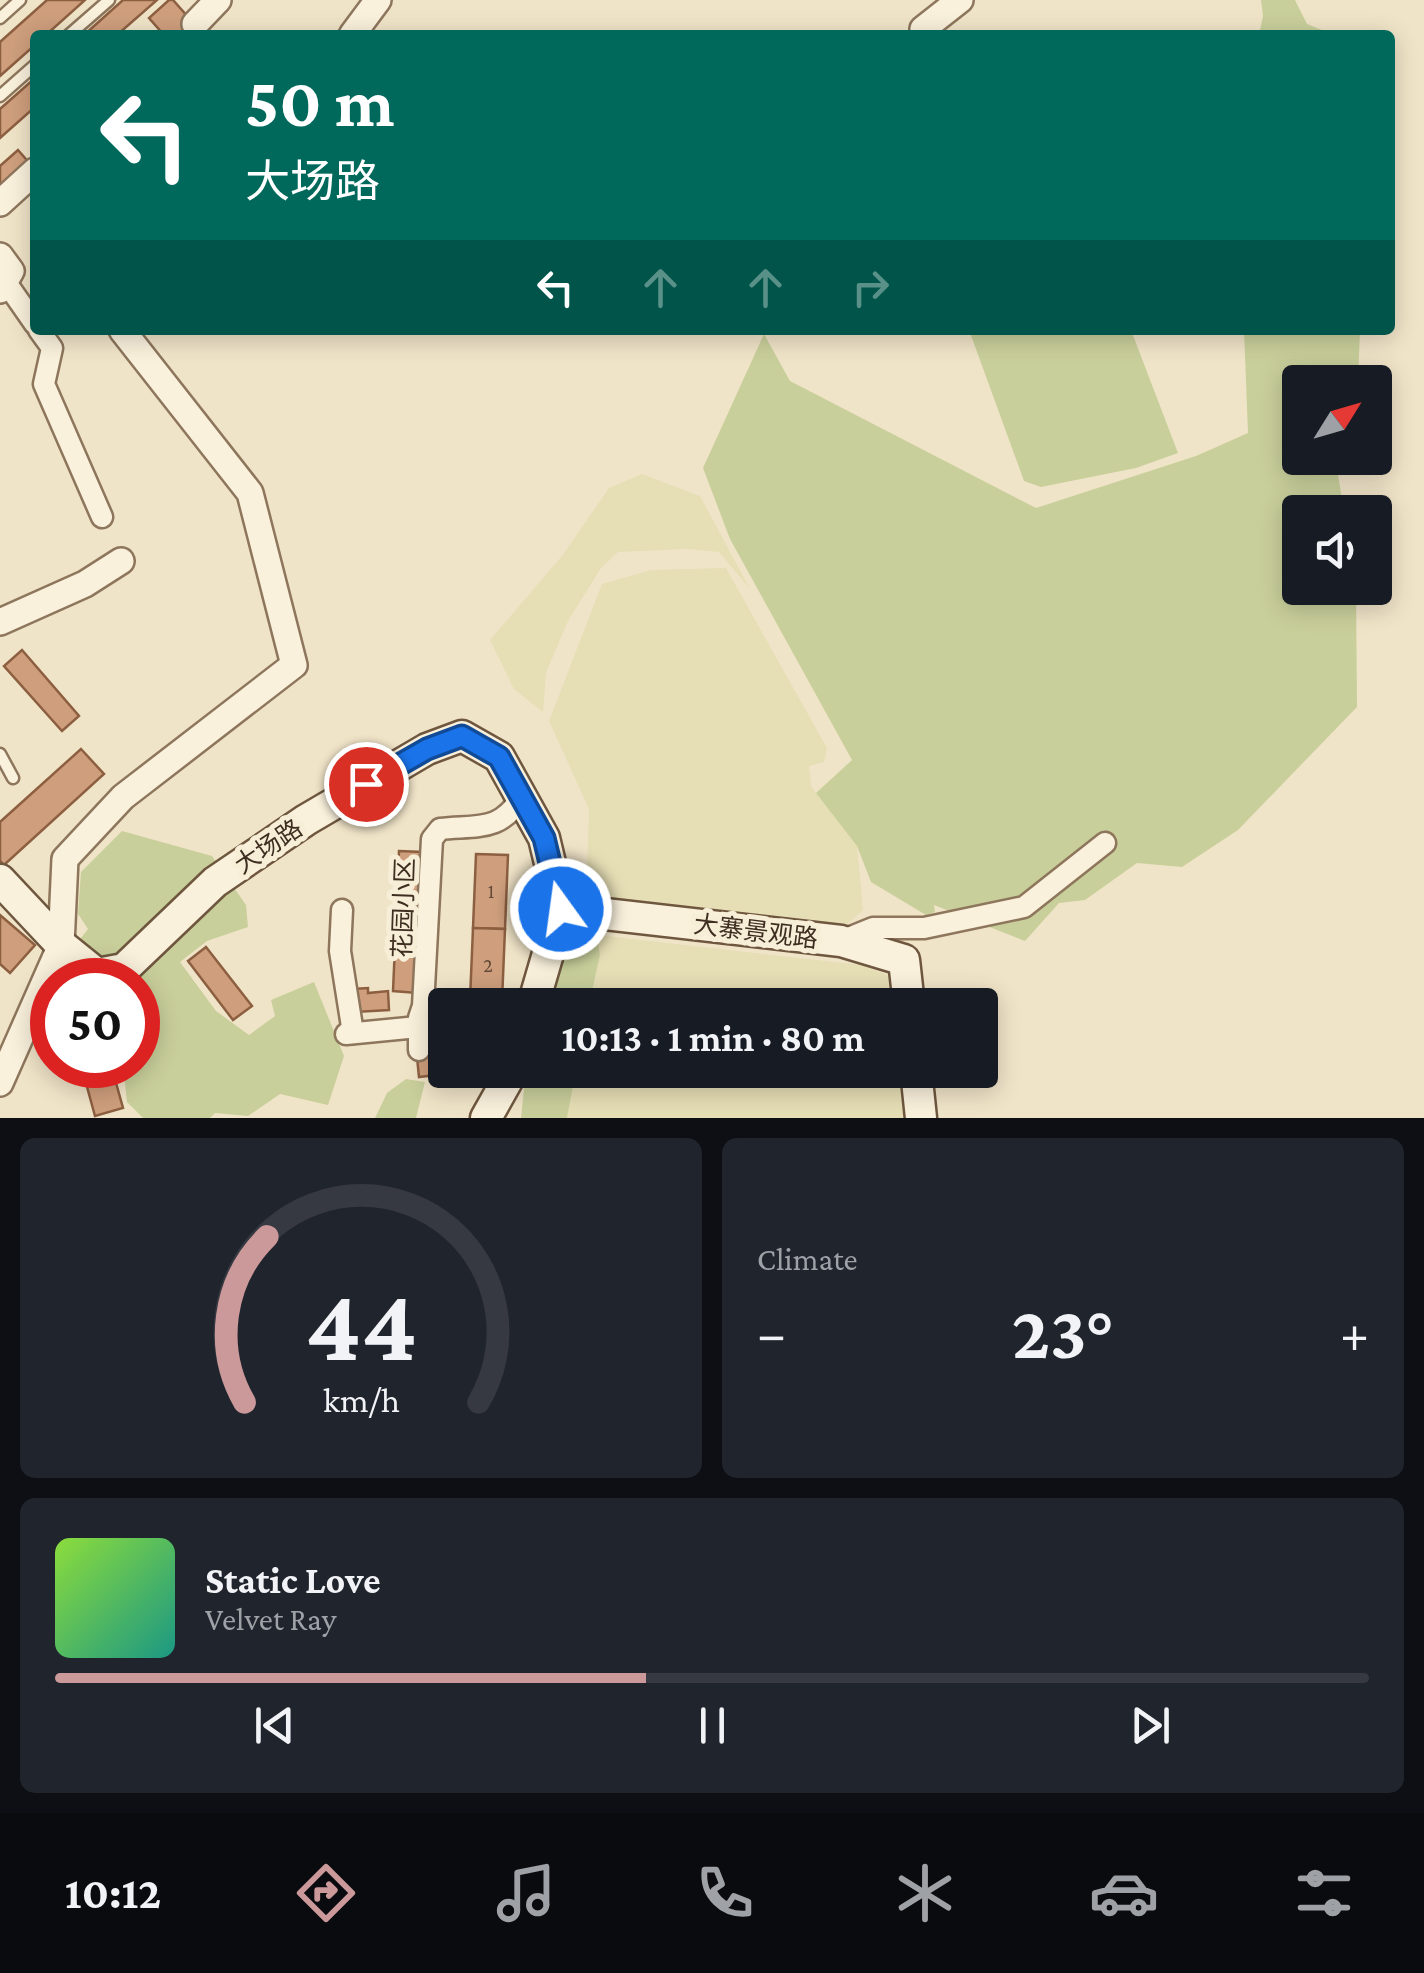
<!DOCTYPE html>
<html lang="en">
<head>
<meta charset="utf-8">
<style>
  :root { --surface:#171b24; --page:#20242c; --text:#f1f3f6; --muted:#9ea1a6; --line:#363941; --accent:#cc999b }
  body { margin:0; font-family:"Crimson Pro","Noto Sans SC",serif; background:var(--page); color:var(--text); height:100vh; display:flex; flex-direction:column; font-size:38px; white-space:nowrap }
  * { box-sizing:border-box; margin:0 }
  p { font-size:32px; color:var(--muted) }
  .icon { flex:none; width:55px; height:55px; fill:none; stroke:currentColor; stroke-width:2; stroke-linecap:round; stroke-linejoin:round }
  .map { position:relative; height:1118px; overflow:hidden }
  .side { display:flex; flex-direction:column; gap:20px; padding:20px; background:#0d0f14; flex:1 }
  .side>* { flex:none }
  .hud { position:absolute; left:30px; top:30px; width:1365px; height:305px; border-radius:10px; box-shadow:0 5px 25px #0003; background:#00695c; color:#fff; overflow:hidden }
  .needle { width:65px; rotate:53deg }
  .fabs { position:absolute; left:1282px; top:365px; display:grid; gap:20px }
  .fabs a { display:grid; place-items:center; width:110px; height:110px; border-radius:10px; background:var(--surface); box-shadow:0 5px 25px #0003; font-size:50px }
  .speed { position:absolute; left:30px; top:958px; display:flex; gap:20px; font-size:50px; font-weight:700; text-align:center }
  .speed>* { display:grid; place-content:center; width:130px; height:130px; border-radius:50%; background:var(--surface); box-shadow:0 5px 25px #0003; line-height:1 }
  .speed .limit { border:15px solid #d22; background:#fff; color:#111 }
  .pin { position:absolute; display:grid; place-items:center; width:85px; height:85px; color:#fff; margin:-42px; border:5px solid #fff; border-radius:50%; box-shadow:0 2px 10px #0007 }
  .me { position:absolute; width:110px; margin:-55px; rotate:346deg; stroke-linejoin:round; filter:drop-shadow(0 0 8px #0008) }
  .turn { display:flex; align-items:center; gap:35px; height:210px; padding:0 50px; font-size:45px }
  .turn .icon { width:130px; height:130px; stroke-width:2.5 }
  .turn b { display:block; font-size:70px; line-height:85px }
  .lanes { display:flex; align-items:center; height:95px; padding:0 50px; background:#0003; justify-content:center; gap:50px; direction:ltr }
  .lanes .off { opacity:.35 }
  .big { font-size:75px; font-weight:700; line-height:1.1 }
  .side .card { flex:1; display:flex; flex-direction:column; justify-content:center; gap:15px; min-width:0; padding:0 35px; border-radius:15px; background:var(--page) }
  .side .dial { align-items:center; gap:0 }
  .dial svg { height:260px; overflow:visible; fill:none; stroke:var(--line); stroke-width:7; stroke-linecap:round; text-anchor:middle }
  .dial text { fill:var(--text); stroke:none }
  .song { display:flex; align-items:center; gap:30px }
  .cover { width:120px; height:120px; border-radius:15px; background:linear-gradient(135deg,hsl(90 70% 55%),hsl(170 70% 35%)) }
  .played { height:10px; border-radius:5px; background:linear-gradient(90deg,var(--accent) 45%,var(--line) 45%) }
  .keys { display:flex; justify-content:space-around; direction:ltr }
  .heat { display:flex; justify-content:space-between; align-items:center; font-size:55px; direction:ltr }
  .side .tiles { flex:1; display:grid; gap:20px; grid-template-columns:1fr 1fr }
  .card:last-child { grid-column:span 2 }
  .trip { position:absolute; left:428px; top:988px; width:570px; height:100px; border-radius:10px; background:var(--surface); box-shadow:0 5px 25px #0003; font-weight:700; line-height:100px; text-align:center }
  .dock { display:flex; height:160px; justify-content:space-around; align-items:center; background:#090b0e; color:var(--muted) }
  .dock .icon { width:70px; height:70px }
  .dock .current { color:var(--accent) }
  .dock b { font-size:45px; color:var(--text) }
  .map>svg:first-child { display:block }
  .farmland { fill:#e6deb5 }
  .green { fill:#c9cf9b }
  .building { fill:#cf9f7d; stroke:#8d5f41; stroke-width:2.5 }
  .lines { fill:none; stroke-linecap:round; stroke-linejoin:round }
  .service-casing { stroke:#8d765c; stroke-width:15 }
  .minor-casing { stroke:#8d765c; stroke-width:25 }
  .tertiary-casing { stroke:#8d765c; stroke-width:30 }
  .secondary-casing { stroke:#6f573f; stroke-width:35 }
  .service { stroke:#faf1dc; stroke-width:10 }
  .minor { stroke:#faf1dc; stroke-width:20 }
  .tertiary { stroke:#faf1dc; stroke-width:25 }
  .secondary { stroke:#faf1dc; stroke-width:30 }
  .route-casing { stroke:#114b97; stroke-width:25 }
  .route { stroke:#1a73e8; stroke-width:18 }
  .labels { text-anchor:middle; stroke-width:10; stroke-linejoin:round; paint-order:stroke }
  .number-label { font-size:20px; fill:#624a37 }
  .street-label { font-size:25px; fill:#3d2e20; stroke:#f7eed8 }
</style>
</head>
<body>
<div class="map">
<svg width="1424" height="1118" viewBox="0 0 1424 1118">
  <rect width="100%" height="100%" fill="#f0e4c8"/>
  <g class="farmland">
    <polygon points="642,474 700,496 750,589 719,552 687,549 618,552 601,568 568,621 546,673 543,712 514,689 490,640 562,556 609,488"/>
    <polygon points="726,568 827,748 824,762 809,766 811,786 857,846 863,910 843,928 586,896 589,809 549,721 602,584 651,570"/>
    <polygon points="597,935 861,965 896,978 899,1005 589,1005 600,955"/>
    <polygon points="576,1070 906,1070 910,1118 567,1118"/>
  </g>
  <g class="green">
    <polygon points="1261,0 1295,0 1307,24 1334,35 1259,35 1263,16"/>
    <polygon points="969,330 1131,330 1178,453 1136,468 1041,487 1024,481"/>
    <polygon points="1244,330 1360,330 1358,382 1300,382 1300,458 1347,458 1337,468 1344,512 1300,512 1300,588 1356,588 1357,707 1238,830 1182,867 1137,863 1085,900 1059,903 1025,941 934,905 935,912 926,915 871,882 857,846 816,793 852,760 730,539 703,468 764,334 790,381 1036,508 1196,456 1248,433"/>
    <polygon points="122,831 212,856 246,905 248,927 207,941 180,962 216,1011 249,1035 275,1016 271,1000 314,982 344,1056 328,1105 280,1094 248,1116 215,1113 210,1118 143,1118 127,1102 123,1065 138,1065 138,980 92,980 77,943 88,929 78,914 81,872"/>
    <polygon points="569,916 595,923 600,955 589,1005 544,1005"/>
    <polygon points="526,1070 576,1070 567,1118 521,1118"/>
    <polygon points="406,1079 425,1082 416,1118 375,1118 387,1093"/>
  </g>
  <g class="building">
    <polygon points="47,0 85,0 46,35 35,35 35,45 0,76 0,42"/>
    <polygon points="123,0 157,0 117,35 84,35"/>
    <polygon points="169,0 173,0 204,35 164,35 149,18"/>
    <polygon points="35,78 35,107 0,138 0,109"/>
    <polygon points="18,150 32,166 0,195 0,166"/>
    <polygon points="22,650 79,716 62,731 4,666"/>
    <polygon points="81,749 104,774 4,865 0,861 0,822"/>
    <polygon points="399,851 423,852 420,925 396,923"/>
    <polygon points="476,854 508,855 505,929 473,928"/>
    <polygon points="0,915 35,945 10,973 0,964"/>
    <polygon points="396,923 420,925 417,993 393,991"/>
    <polygon points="473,928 505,929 502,1001 470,1000"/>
    <polygon points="206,947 252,1006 233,1020 188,961"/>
    <polygon points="368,988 368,993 388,991 389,1010 355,1012 353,989"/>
    <polygon points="470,1000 502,1001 502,1005 470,1005"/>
    <polygon points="445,1054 445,1070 460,1072 419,1077 417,1057"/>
    <polygon points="81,1065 111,1065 123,1108 95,1116"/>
  </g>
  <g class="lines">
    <defs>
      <g id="service">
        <polyline points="0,18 20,0"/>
        <polyline points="69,35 109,0"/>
        <polyline points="0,96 35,65"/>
        <polyline points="0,754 13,778"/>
      </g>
      <g id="minor">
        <polyline points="5,281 35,324"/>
        <polyline points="39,330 52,348 44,384 102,517"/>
        <polyline points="342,910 340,951 353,1033"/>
        <polyline points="841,941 873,928 924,928 1024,907 1105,843"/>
        <polyline points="346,1034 418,1027"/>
        <path d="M 419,1050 L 419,1018 L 423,1006 L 432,839 L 440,829 C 477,825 501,832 521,797"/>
      </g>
      <g id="tertiary">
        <polyline points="195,24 218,0"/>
        <polyline points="923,29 960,0"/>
        <polyline points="352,35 378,0"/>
        <polyline points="0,203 35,171"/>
        <polyline points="0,256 11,271 0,290"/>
        <polyline points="0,622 85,584 121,561"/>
        <polyline points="0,1083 61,945 65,859 123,797 294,665 250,493 122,330"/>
      </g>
      <g id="secondary">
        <polyline points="0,880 61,945 97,974 124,969 215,882 306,820 427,749 462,736 499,757 544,838 561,909 533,1005"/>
        <polyline points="561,909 841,941 904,960 909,1005"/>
        <polyline points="916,1070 921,1118"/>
        <polyline points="486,1118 513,1070"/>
      </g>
    </defs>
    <use href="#service" class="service-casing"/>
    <use href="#minor" class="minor-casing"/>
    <use href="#tertiary" class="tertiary-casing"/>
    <use href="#secondary" class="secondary-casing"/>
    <use href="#service" class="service"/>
    <use href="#minor" class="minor"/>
    <use href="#tertiary" class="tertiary"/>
    <use href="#secondary" class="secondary"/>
  </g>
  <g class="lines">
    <defs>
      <polyline id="route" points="366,784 427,749 462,736 499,757 544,838 561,909"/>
    </defs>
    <use href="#route" class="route-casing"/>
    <use href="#route" class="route"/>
  </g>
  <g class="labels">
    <g class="number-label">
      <text x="491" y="898">1</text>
      <text x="488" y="972">2</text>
    </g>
    <g class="street-label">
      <text transform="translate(268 846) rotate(-34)" y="9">大场路</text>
      <text transform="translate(403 908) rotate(-88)" y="9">花园小区</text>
      <text transform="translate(756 931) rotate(7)" y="9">大寨景观路</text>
    </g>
  </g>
</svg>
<div class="fabs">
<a><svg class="needle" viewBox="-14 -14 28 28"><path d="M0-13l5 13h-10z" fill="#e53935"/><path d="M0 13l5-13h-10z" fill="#9ea1a6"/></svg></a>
<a><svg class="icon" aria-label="sound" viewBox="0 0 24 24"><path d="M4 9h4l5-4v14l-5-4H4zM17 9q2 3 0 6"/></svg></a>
</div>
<div class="speed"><div class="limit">50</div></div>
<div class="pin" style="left:366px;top:784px;background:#d93025"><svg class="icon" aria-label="arrive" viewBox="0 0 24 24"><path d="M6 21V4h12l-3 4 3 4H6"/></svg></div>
<svg class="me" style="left:561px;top:909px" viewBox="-20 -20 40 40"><circle r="17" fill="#1a73e8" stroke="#fff" stroke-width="3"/><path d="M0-11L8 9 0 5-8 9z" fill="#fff"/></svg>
<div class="trip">10:13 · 1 min · 80 m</div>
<div class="hud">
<div class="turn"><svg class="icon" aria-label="left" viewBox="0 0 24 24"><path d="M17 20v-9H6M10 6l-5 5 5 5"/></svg><div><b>50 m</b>大场路</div></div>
<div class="lanes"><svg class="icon" aria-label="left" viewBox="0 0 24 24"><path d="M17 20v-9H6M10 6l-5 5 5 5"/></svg><svg class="icon off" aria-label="ahead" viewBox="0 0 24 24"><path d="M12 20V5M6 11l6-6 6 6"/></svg><svg class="icon off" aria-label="ahead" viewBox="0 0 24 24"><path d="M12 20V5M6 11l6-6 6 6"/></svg><svg class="icon off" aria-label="right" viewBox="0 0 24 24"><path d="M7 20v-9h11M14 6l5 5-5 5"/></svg></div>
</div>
</div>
<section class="side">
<div class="tiles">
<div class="card dial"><svg viewBox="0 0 100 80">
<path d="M14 69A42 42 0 1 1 86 69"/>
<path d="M14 69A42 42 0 0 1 21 18" stroke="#cc999b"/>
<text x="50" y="56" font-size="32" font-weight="700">44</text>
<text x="50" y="72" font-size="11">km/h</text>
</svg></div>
<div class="card"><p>Climate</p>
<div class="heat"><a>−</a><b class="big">23°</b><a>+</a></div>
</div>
<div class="card">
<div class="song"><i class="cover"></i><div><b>Static Love</b><p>Velvet Ray</p></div></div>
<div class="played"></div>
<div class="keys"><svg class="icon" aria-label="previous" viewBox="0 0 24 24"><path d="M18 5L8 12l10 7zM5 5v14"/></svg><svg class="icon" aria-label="pause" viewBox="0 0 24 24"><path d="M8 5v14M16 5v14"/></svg><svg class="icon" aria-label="next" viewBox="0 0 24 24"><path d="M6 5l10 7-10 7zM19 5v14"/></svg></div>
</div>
</div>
</section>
<nav class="dock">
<b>10:12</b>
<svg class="icon current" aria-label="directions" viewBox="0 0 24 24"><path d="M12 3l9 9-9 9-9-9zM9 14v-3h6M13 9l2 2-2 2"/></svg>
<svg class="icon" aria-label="music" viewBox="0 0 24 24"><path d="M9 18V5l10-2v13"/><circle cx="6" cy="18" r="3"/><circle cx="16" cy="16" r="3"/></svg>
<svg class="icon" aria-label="phone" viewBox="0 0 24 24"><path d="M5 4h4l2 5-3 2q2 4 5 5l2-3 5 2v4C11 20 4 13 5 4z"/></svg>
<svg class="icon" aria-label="climate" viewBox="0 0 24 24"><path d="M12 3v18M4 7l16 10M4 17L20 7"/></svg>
<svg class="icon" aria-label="car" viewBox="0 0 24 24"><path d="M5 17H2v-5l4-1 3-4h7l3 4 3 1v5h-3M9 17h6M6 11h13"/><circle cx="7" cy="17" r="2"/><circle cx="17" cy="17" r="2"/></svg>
<svg class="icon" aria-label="filters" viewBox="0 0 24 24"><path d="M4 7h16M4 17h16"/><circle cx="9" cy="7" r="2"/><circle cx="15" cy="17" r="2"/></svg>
</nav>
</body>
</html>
